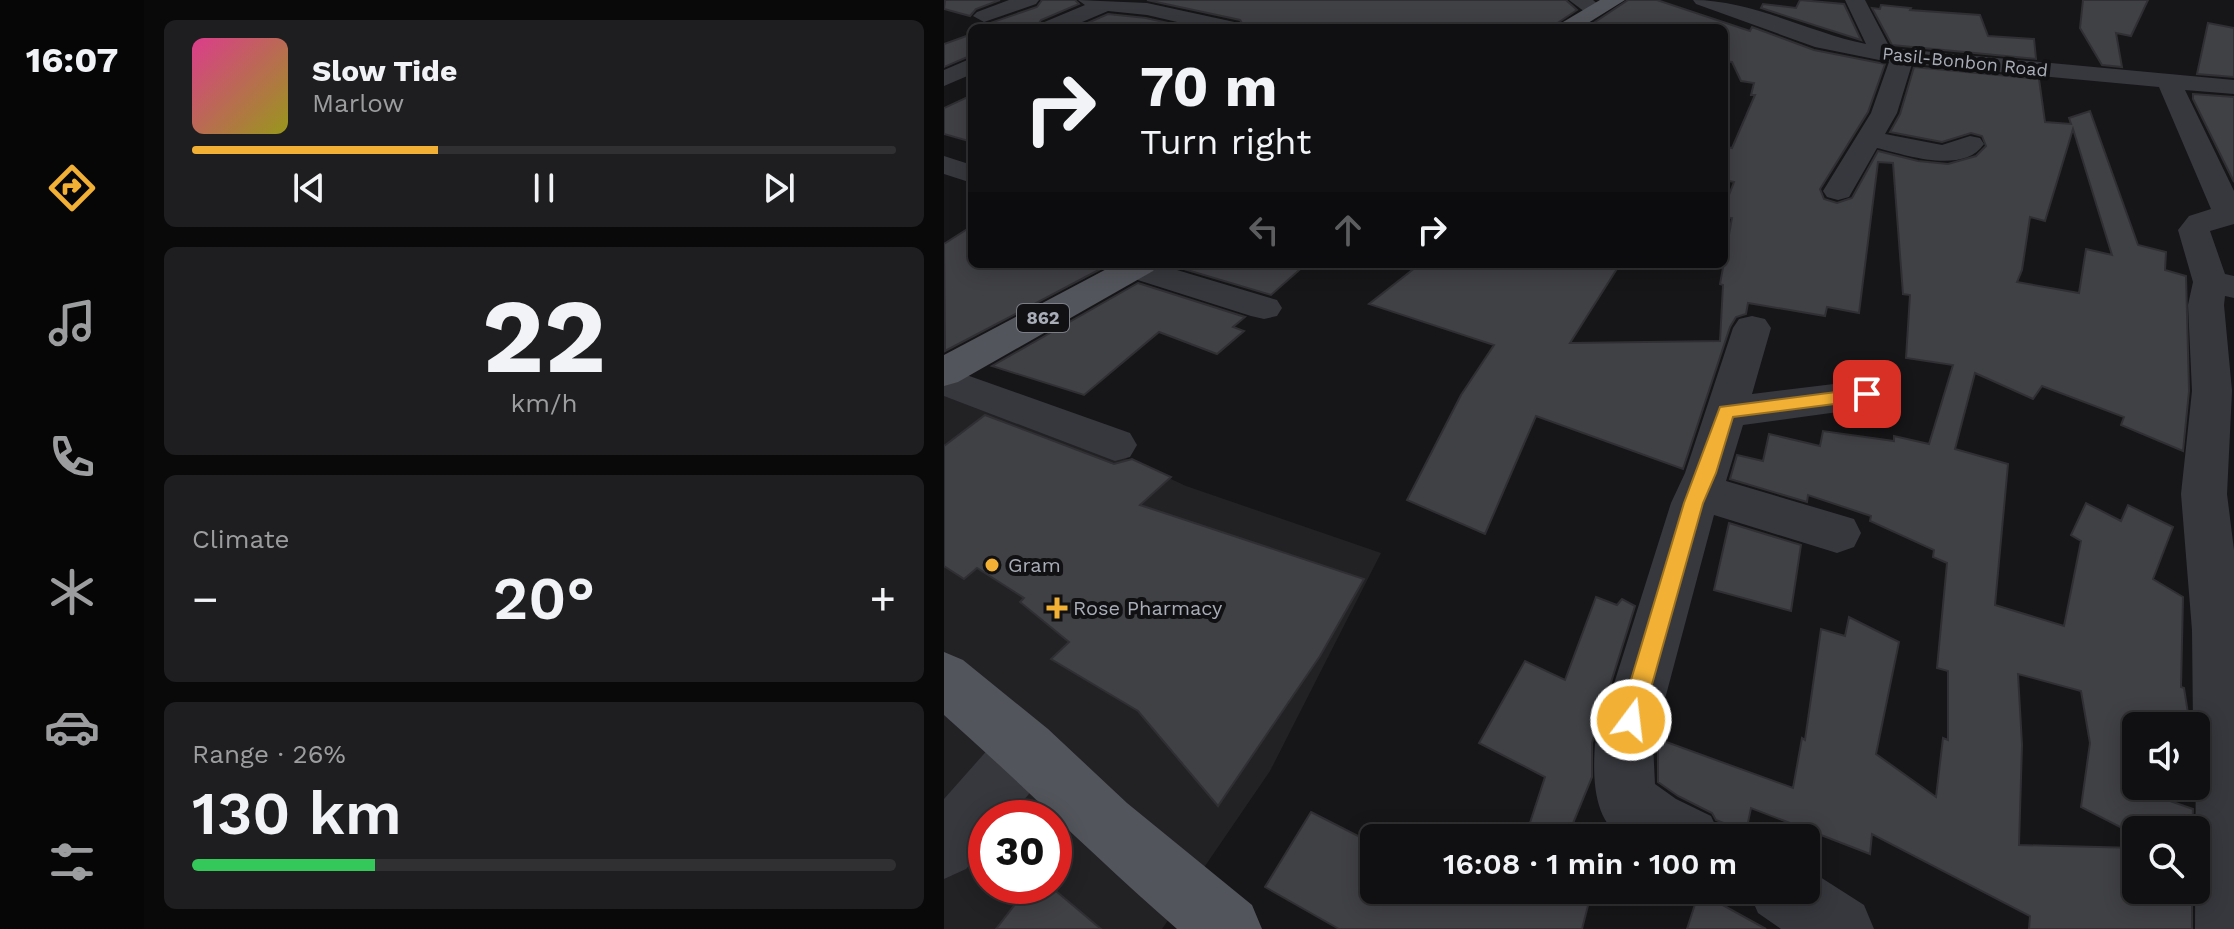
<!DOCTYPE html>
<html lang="en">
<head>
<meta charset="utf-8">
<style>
  :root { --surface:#101012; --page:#1e1e20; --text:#f1f3f6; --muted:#9c9d9f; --line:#303032; --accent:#f2b134 }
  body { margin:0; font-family:"Work Sans",sans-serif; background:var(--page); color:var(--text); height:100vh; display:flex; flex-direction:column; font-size:30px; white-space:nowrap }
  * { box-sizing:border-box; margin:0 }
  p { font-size:26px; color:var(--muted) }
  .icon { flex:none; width:44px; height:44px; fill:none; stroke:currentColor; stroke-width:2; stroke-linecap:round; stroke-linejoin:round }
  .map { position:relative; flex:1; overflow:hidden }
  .details { display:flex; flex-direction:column; gap:20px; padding:20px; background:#09090a; width:800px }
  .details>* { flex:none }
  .guide { position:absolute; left:24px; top:24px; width:760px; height:244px; border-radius:12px; box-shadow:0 4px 20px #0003,0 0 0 2px var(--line); background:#101012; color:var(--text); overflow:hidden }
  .buttons { position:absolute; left:1178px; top:712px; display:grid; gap:16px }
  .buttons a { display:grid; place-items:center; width:88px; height:88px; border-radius:12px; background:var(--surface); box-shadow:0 4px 20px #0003,0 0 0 2px var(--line); font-size:40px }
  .speed { position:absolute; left:24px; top:800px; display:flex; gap:16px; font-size:40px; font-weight:700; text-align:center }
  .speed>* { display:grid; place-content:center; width:104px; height:104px; border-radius:50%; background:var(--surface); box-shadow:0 4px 20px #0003,0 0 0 2px var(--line); line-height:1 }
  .speed .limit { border:12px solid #d22; background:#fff; color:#111 }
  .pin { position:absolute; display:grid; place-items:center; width:68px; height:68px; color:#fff; margin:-34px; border-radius:16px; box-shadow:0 4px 12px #0006 }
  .me { position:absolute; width:88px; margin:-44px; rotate:15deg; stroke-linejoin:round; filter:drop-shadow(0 0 6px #0008) }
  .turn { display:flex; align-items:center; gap:28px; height:168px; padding:0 40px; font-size:36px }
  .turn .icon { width:104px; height:104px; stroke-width:2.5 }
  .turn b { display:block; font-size:56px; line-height:68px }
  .lanes { display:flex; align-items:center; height:76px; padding:0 40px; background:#0003; justify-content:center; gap:40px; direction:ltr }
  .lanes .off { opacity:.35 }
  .big { font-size:60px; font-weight:600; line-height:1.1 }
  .details .card { flex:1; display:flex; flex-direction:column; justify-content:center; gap:12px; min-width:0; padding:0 28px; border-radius:12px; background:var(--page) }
  .details .dial { align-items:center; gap:0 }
  .dial b { font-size:104px; line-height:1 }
  .song { display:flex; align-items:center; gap:24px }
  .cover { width:96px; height:96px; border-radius:12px; background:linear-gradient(135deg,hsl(330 70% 55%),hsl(60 70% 35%)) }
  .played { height:8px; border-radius:4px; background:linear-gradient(90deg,var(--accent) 35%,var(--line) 35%) }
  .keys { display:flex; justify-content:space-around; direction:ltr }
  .heat { display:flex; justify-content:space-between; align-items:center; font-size:44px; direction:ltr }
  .charge { height:12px; border-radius:6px; background:linear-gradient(90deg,#34c759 26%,var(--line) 0) }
  .trip { position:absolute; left:416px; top:824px; width:460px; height:80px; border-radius:12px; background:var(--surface); box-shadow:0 4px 20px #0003,0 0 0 2px var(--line); font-weight:600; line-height:80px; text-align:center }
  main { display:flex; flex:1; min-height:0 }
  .dock { display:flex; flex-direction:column; width:144px; justify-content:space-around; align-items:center; background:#060607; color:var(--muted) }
  .dock .icon { width:56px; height:56px }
  .dock .on { color:var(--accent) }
  .dock b { font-size:36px; color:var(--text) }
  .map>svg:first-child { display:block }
  .built { fill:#222225; fill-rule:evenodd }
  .building { fill:#404145; stroke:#303034; stroke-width:2; fill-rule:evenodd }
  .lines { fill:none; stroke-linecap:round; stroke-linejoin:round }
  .minor { fill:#37383d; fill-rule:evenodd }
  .major { fill:#53555c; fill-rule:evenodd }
  .route { fill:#f2b134; stroke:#9d7322; stroke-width:2 }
  .poi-dot { fill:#f2b134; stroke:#111113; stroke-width:3 }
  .labels { text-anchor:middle; stroke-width:8; stroke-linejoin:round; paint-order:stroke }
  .far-street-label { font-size:18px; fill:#a8adb8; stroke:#111113 }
  .shield { fill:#111113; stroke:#7b7e86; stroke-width:2 }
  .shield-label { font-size:18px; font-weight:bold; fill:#a8adb8 }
  .poi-label { font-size:20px; fill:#a8adb8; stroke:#111113; text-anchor:start }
</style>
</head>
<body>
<main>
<nav class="dock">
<b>16:07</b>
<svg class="icon on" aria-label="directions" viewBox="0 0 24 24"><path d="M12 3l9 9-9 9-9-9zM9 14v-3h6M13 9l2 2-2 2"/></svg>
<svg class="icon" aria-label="music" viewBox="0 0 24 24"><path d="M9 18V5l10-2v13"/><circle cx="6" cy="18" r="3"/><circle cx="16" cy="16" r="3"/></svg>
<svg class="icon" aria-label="phone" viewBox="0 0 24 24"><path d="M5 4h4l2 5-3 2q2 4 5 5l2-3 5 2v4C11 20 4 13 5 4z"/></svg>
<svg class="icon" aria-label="climate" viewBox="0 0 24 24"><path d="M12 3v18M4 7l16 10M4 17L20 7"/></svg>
<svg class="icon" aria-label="car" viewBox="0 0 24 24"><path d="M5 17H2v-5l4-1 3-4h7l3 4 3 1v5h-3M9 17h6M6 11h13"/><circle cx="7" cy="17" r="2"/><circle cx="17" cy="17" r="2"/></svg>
<svg class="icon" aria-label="filters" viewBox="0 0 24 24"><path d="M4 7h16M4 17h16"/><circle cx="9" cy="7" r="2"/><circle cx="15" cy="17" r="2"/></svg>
</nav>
<section class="details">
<div class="card">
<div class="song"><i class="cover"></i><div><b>Slow Tide</b><p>Marlow</p></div></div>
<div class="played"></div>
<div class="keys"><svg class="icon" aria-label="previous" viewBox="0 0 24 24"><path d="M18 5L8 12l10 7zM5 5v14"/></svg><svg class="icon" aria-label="pause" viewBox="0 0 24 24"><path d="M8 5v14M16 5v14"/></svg><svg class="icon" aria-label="next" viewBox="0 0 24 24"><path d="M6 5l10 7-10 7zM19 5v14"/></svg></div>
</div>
<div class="card dial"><b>22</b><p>km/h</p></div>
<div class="card"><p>Climate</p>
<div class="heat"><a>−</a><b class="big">20°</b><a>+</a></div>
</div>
<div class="card"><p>Range · 26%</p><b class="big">130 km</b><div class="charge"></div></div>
</section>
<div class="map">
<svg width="1290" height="929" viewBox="0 0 1290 929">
  <rect width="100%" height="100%" fill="#161618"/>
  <path class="built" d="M 0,374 L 242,486 L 437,553 L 326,771 L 218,929 L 0,929 ZM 42,818 L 110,818 L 110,886 L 42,886 Z"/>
  <g class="building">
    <polygon points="1,0 56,0 32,9 26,16 0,9"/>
    <polygon points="98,0 131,0 135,4 97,20 92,28 72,28 49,22 93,7"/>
    <polygon points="203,0 622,0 633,10 606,28 301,28 296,20"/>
    <path d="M 684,0 L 713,0 L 806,31 L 808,27 L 870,50 L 941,64 L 924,112 L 876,189 L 880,199 L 893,203 L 908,198 L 934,151 L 974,161 L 1004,164 L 1032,156 L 1042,146 L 1038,136 L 1027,133 L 998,142 L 946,132 L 956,114 L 970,67 L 1095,79 L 1101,122 L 1127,124 L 1125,118 L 1146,111 L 1194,245 L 1222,252 L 1221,270 L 1242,276 L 1245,391 L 1239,451 L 1177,425 L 1180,417 L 1098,386 L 1089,399 L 1031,373 L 1011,449 L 1064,464 L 1051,605 L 1120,626 L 1137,541 L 1127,535 L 1142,503 L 1177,521 L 1184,505 L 1229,527 L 1209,579 L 1239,597 L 1237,687 L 1240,688 L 1246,726 L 1192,726 L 1192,786 L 1227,786 L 1226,801 L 1249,809 L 1248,830 L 1182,830 L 1137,807 L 1146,743 L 1137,691 L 1074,674 L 1078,745 L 1075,845 L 1192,848 L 1192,890 L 1248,890 L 1248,929 L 1085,929 L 1086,916 L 928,834 L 926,854 L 807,808 L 802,832 L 772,820 L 768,813 L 734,796 L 714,782 L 714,739 L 849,788 L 858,738 L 861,740 L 877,629 L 901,636 L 905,617 L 955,642 L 932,754 L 992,797 L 999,738 L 1004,740 L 1004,671 L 993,668 L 1003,563 L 989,557 L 990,550 L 926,521 L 927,516 L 864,495 L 863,502 L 786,479 L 793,455 L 819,461 L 825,434 L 876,446 L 879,431 L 950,441 L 950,436 L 985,444 L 1009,365 L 962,358 L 966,295 L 959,294 L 949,163 L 934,162 L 915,313 L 883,307 L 881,316 L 804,303 L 802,314 L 792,317 L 786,327 L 739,469 L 592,416 L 541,534 L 463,500 L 517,395 L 550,345 L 425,304 L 476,264 L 676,264 L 626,343 L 776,341 L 779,285 L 776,284 L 788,218 L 780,217 L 780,208 L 790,182 L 780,180 L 783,147 L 788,148 L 811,95 L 807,95 L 810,83 L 797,81 L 788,62 L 780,61 L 780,28 L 642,28 ZM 1129,129 L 1168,255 L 1142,249 L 1135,293 L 1073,282 L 1078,270 L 1086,217 L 1101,221 Z"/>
    <polygon points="856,0 900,4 917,40 817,8 819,4 852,8"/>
    <polygon points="1139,0 1204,0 1187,36 1172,33 1178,67 1158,65 1136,28"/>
    <polygon points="937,5 967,8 966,10 1036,15 1044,36 1090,39 1092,59 948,45 928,8 936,9"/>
    <polygon points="164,14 202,18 246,28 132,28"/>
    <polygon points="1264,23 1290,28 1290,77 1253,74"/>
    <polygon points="28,34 28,55 0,67 0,44"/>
    <polygon points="1249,94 1290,97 1290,182 1249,99"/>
    <polygon points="28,95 28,142 0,134 0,108"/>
    <polygon points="28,226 28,264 166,264 1,351 0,244"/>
    <polygon points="223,264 362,264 327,295"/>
    <polygon points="194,283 301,317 289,327 300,331 273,354 215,332 140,395 48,366"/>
    <polygon points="41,415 170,464 188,459 227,477 196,505 420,579 376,656 274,806 194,711 107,659 125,642 76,602 80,598 33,568 20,579 0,566 0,446"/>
    <polygon points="785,523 857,545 847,611 770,590"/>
    <polygon points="652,597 673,605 678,599 691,606 648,743 648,777 623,838 581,838 601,777 535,743 581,661 621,680"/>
    <polygon points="367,812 430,844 430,890 648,890 638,929 395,929 321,887"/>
    <polygon points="85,886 106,886 157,929 52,929"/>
    <polygon points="755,892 822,929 743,929"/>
  </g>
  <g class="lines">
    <g class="minor">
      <polygon points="65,0 95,0 92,4 40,22 29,16 33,12"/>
      <polygon points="134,0 203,3 295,23 298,28 259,28 203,15 164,11 124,28 95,28 98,23 141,5"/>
      <polygon points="625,0 649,0 662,11 652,17 645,15"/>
      <path d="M 749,0 C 808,0 864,32 922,44 L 901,0 L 921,0 L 946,48 L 1290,80 L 1290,94 L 1241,90 L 1290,191 L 1290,224 L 1266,231 L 1281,274 L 1290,276 L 1290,298 L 1281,296 L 1280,305 L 1288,391 L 1283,494 L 1290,550 L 1290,929 L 1251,929 L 1252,726 L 1249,726 L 1248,630 L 1237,494 L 1248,391 L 1244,305 L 1249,282 L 1234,230 L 1245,216 L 1267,209 L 1215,87 L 968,64 L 953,113 L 941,134 L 998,145 L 1026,136 L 1036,138 L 1040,144 C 1019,175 962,155 933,148 L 905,197 L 894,200 L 883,197 L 879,191 L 927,113 L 945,62 L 871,47 L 752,4 Z"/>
      <polygon points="28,58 28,74 0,86 0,70"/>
      <polygon points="0,156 28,165 28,183 0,174"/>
      <polygon points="176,264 213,264 333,300 338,308 333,316 320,319 307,316 178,275 173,268"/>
      <path d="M 808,316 L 821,319 L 827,328 L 808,394 L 923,380 L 937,384 L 943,394 L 937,404 L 923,408 L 799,425 L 782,481 L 910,519 L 917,533 L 910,547 L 893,553 L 770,515 L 709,744 L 711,784 L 732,799 L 767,816 L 777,838 C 759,838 688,842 677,836 C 648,819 649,772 651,744 L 727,503 L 741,473 L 789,328 L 795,319 Z"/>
      <polygon points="0,367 186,433 193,445 186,457 171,461 0,396"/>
      <polygon points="83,721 104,729 112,750 104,771 65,818 42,818 42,846 22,869 0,879 0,799 62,729"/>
      <polygon points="862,868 920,905 930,929 837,929 814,913 804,890 862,890"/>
    </g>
    <g class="major">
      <polygon points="656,0 681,0 636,28 609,28"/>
      <polygon points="172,264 214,264 209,271 14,382 0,386 0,355"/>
      <path d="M 0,652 L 19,660 L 104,729 L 183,803 L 308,905 L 318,929 L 233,929 C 153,859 79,785 0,715 Z"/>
    </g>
  </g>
  <polygon class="route" points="923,388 929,390 931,394 929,399 789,417 772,473 759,503 698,720 695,729 687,732 678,729 675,720 740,503 776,407"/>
  <g class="poi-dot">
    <circle cx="48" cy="565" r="8"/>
    <path d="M109 596h8v8h8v8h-8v8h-8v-8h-8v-8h8z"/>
  </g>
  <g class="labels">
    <g class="far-street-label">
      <text transform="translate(1021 62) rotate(6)" y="6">Pasil-Bonbon Road</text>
    </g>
    <rect class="shield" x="73" y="304" width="52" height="28" rx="6"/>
    <g class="shield-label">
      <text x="99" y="324">862</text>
    </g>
    <g class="poi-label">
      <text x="64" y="572">Gram</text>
      <text x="129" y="615">Rose Pharmacy</text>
    </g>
  </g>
</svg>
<div class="buttons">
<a><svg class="icon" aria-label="sound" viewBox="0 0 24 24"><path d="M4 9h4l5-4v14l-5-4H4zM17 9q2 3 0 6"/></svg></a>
<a><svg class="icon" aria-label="search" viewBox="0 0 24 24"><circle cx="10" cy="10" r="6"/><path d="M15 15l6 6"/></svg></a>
</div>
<div class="speed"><div class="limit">30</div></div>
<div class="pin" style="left:923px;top:394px;background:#d93025"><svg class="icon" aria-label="arrive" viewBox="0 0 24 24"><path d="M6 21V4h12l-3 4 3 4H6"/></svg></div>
<svg class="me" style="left:687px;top:720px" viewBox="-20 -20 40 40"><circle r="17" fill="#f2b134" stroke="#fff" stroke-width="3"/><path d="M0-11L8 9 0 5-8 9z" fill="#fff"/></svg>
<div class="trip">16:08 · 1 min · 100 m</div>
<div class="guide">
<div class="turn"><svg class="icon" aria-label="right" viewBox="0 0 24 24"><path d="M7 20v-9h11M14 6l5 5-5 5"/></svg><div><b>70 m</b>Turn right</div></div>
<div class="lanes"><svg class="icon off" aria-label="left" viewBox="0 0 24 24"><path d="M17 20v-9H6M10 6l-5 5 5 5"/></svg><svg class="icon off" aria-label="ahead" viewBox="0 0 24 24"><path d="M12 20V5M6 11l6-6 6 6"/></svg><svg class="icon" aria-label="right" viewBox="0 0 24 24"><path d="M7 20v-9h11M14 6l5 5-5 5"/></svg></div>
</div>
</div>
</main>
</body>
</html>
